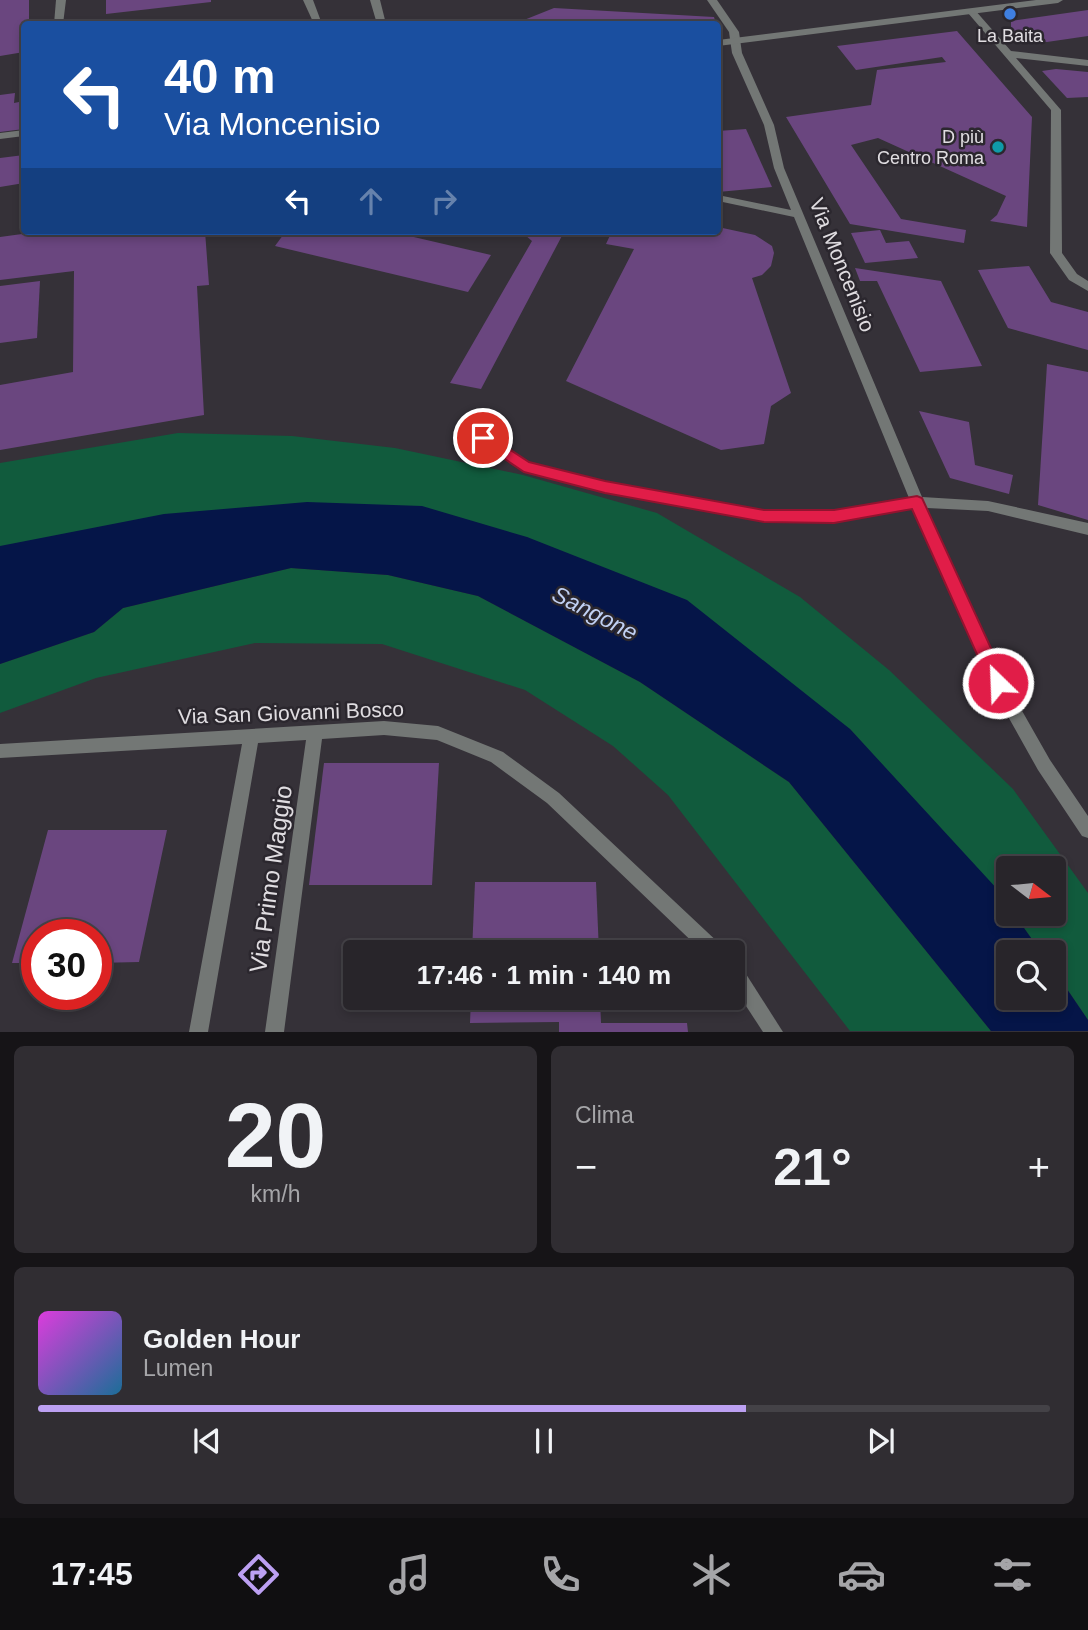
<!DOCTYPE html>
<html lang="it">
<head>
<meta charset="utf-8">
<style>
  :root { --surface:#28252a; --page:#302d32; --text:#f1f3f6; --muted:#a5a5a8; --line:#444247; --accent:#bca0f2 }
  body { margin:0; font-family:Arial,sans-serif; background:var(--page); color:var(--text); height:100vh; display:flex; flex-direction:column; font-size:26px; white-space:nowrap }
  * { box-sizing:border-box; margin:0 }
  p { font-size:23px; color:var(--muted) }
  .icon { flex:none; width:38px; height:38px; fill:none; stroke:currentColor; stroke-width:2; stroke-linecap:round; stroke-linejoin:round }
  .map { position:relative; height:1032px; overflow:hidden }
  .sheet { display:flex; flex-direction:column; gap:14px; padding:14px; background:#161417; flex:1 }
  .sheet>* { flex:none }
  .banner { position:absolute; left:21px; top:21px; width:700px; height:214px; border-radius:7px; box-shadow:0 4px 10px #0003,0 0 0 2px var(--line); background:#1a4fa0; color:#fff; overflow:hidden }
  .needle { width:46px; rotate:106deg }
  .controls { position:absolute; left:996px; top:856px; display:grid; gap:14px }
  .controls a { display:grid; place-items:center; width:70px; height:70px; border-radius:7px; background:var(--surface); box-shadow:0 4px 10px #0003,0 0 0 2px var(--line); font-size:35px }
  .speed { position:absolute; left:21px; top:919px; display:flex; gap:14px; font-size:35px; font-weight:700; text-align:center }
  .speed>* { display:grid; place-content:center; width:91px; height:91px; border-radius:50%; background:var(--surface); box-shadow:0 4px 10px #0003,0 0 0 2px var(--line); line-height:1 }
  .speed .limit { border:10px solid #d22; background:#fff; color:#111 }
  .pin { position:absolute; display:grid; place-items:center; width:60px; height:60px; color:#fff; margin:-30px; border:4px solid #fff; border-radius:50%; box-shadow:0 2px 7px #0007 }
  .me { position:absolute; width:77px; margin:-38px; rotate:336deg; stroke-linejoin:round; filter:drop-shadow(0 0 5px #0008) }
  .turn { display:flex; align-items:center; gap:24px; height:147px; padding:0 28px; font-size:32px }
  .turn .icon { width:91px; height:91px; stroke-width:2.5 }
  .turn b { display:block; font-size:49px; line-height:60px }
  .lanes { display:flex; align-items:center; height:66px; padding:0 28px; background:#0003; justify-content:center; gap:35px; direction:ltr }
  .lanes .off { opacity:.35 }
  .big { font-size:52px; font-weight:600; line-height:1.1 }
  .sheet .tile { flex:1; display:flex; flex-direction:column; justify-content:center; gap:10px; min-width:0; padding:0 24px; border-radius:10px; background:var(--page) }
  .sheet .dial { align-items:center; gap:0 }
  .dial b { font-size:91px; line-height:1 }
  .song { display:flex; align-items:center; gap:21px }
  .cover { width:84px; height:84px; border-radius:10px; background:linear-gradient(135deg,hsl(300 70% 55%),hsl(200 70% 35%)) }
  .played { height:7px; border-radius:4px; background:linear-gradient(90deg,var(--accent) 70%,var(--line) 70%) }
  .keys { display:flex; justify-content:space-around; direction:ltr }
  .heat { display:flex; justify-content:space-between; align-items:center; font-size:38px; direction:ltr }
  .sheet .tiles { flex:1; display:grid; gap:14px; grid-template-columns:1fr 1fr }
  .tile:last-child { grid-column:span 2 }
  .trip { position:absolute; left:343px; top:940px; width:402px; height:70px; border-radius:7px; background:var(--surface); box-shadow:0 4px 10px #0003,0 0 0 2px var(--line); font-weight:600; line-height:70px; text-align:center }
  .dock { display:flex; height:112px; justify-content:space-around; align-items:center; background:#100f11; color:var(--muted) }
  .dock .icon { width:49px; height:49px }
  .dock .selected { color:var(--accent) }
  .dock b { font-size:32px; color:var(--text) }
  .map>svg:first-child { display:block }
  .green { fill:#115b3d }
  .water { fill:#051548 }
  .building { fill:#6a467f }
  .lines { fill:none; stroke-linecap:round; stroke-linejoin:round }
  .service { fill:#737775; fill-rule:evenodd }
  .minor { fill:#737775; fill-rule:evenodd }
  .tertiary { fill:#737775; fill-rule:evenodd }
  .route { fill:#e11d48; stroke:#92132f; stroke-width:2 }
  .shop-dot { fill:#3f7fe0; stroke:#2b272e; stroke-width:2.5 }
  .culture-dot { fill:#0f9aa8; stroke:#2b272e; stroke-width:2.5 }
  .labels { text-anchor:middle; stroke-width:5; stroke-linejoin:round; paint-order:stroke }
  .far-poi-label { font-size:18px; fill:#e0dde1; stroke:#2b272e }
  .street-label { font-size:21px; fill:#e0dde1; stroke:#2b272e }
  .water-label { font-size:23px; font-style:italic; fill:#c0d0f3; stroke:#2b272e }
  .near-street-label { font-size:24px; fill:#e0dde1; stroke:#2b272e }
</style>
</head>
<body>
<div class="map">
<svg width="1088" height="1032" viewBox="0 0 1088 1032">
  <rect width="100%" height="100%" fill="#353138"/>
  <g class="green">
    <polygon points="178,433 292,436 395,448 523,475 657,513 800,597 889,670 1013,789 1088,893 1088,1020 1054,970 1054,952 1041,952 1014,914 1054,914 1054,868 1008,868 1008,905 850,729 527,537 0,546 0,463"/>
    <polygon points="291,568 388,575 478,596 640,682 789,782 991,1031 850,1031 668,795 613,746 525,690 382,644 255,643 96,678 0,713 0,664 94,632 123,608"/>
  </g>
  <polygon class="water" points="307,502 422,506 527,537 687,600 850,729 999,891 1008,905 1008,914 1014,914 1041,952 1008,952 1008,998 1054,998 1054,970 1088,1020 1088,1031 991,1031 789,782 640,682 478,596 388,575 291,568 123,608 94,632 0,664 0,546 164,514"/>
  <g class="building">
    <polygon points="0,0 29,0 29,24 24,24 24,52 0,56"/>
    <polygon points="106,0 211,0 211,2 106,14"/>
    <polygon points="554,8 714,17 716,24 514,24"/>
    <polygon points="1088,10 1088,36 1047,42 1011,38 1011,21"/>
    <polygon points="957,31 1032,117 1027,227 990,221 997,215 1006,196 878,138 851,145 901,219 966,230 964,243 850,224 786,117 871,105 877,70 946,62 942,57 856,70 837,46"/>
    <polygon points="1056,69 1088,72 1088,97 1067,98 1042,71"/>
    <polygon points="15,93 14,103 24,101 24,129 0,132 0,95"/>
    <polygon points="746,129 772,187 718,192 718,131"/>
    <polygon points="24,155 24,183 0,187 0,158"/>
    <polygon points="718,227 755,235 772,246 774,253 771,266 762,275 752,278 791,393 771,406 764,444 721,450 566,381 634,249 606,244 612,231 718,231"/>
    <polygon points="880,230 886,243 909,241 918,258 865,263 851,233"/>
    <polygon points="44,231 205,231 209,285 197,286 204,415 0,450 0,385 73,372 74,271 0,280 0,237"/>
    <polygon points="286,231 388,231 491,255 468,292 275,246"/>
    <polygon points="513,231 564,232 481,389 450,383 532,241 525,235"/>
    <polygon points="1029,266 1051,302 1088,312 1088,350 1008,328 978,270"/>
    <polygon points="855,268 941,281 982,366 920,372 877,281 860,281"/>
    <polygon points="40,281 37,338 0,343 0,286"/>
    <polygon points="1047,364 1088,372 1088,520 1038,505"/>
    <polygon points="919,411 969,422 975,465 1013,475 1009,494 950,478"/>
    <polygon points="324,763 439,763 432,885 309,885"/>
    <polygon points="48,830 167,830 139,962 96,963 96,934 37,934 37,963 12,963"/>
    <polygon points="475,882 596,882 599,952 472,952"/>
    <polygon points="471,998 600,998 601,1023 687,1023 688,1032 559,1032 559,1022 470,1023"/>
  </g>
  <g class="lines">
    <polygon class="service" points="303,0 313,0 322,24 314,24"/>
    <g class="minor">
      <polygon points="56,0 66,0 63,24 54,24"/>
      <polygon points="370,0 380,0 386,24 377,24"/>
      <polygon points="707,0 717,0 739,32 742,53 774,125 784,168 922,497 988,501 1088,523 1088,535 988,511 927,508 1004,679 1050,760 1088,816 1088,838 1082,836 1038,770 992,688 913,508 834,521 764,521 605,492 524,471 476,438 483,433 488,435 528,462 605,482 764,511 834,511 909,498 794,217 718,201 718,195 791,210 774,168 764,125 732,53 729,32"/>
      <polygon points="968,9 974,9 1011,51 1088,60 1088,66 1016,58 1061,110 1062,253 1077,274 1088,281 1088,291 1069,280 1050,253 1051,110 968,13"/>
      <polygon points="384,721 438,726 503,752 559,793 722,946 725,952 703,952 547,803 491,762 437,740 384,735 322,739 284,1032 265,1032 306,740 258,743 208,1032 189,1032 242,744 0,758 0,744"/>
      <polygon points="733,960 739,963 783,1032 763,1032 733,986"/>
    </g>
    <g class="tertiary">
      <polygon points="1036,0 1063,0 1058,3 718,46 718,40"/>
      <polygon points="24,130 24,136 0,139 0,133"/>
    </g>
  </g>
  <polygon class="route" points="483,432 529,462 605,481 764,510 834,510 917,496 922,498 1007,683 1005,688 998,690 992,688 912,509 834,523 764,522 605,493 524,472 478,441 476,438 478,434"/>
  <circle class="shop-dot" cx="1010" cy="14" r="7"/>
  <circle class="culture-dot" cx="998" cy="147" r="7"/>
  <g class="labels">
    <g class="far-poi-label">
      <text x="1010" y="42">La Baita</text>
      <text x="984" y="143" text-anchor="end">D più<tspan x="984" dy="21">Centro Roma</tspan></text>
    </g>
    <g class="street-label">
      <text transform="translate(842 265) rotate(68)" y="7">Via Moncenisio</text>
      <text transform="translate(291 713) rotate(-2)" y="7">Via San Giovanni Bosco</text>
    </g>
    <g class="water-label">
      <text transform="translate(595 613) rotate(27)" y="8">Sangone</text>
    </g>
    <g class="near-street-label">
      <text transform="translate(271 879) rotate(-82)" y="8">Via Primo Maggio</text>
    </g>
  </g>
</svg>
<div class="controls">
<a><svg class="needle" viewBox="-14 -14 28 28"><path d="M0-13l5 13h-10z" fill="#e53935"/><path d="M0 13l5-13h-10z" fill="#a5a5a8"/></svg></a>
<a><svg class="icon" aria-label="search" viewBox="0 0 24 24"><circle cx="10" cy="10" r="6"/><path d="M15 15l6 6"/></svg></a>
</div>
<div class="speed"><div class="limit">30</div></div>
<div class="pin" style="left:483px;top:438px;background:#d93025"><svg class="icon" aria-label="arrive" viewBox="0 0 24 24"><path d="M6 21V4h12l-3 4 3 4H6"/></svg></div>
<svg class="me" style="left:998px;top:683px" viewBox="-20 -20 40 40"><circle r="17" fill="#e11d48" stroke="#fff" stroke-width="3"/><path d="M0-11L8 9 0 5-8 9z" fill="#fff"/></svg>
<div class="trip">17:46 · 1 min · 140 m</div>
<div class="banner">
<div class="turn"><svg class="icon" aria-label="left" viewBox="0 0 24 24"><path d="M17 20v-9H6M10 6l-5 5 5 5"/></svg><div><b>40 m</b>Via Moncenisio</div></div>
<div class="lanes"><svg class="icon" aria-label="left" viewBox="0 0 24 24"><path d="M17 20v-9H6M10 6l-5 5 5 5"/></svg><svg class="icon off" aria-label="ahead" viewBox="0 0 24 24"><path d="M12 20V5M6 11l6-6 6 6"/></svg><svg class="icon off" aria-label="right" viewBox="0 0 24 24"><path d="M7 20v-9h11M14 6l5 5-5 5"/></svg></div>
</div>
</div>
<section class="sheet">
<div class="tiles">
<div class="tile dial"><b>20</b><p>km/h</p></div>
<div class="tile"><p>Clima</p>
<div class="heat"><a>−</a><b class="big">21°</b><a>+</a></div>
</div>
<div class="tile">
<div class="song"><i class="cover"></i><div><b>Golden Hour</b><p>Lumen</p></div></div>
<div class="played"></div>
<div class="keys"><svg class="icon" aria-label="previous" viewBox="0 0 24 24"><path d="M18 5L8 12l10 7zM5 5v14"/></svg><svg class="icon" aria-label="pause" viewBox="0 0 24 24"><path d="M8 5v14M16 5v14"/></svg><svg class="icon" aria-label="next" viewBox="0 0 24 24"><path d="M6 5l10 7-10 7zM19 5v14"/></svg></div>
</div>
</div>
</section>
<nav class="dock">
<b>17:45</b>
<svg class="icon selected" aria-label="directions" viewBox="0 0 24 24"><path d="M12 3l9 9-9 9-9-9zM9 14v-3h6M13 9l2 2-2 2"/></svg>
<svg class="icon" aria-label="music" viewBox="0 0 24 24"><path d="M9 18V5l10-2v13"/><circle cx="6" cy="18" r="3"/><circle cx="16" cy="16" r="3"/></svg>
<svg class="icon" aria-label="phone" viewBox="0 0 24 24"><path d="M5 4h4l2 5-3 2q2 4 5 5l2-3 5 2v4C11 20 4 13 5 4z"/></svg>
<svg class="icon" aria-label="climate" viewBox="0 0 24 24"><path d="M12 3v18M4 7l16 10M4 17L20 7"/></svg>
<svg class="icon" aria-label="car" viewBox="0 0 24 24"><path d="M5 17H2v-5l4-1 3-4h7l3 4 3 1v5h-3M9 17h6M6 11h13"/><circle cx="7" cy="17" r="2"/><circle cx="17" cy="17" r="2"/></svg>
<svg class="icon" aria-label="filters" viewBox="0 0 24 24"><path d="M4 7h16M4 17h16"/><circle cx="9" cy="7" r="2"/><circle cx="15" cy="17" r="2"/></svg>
</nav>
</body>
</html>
